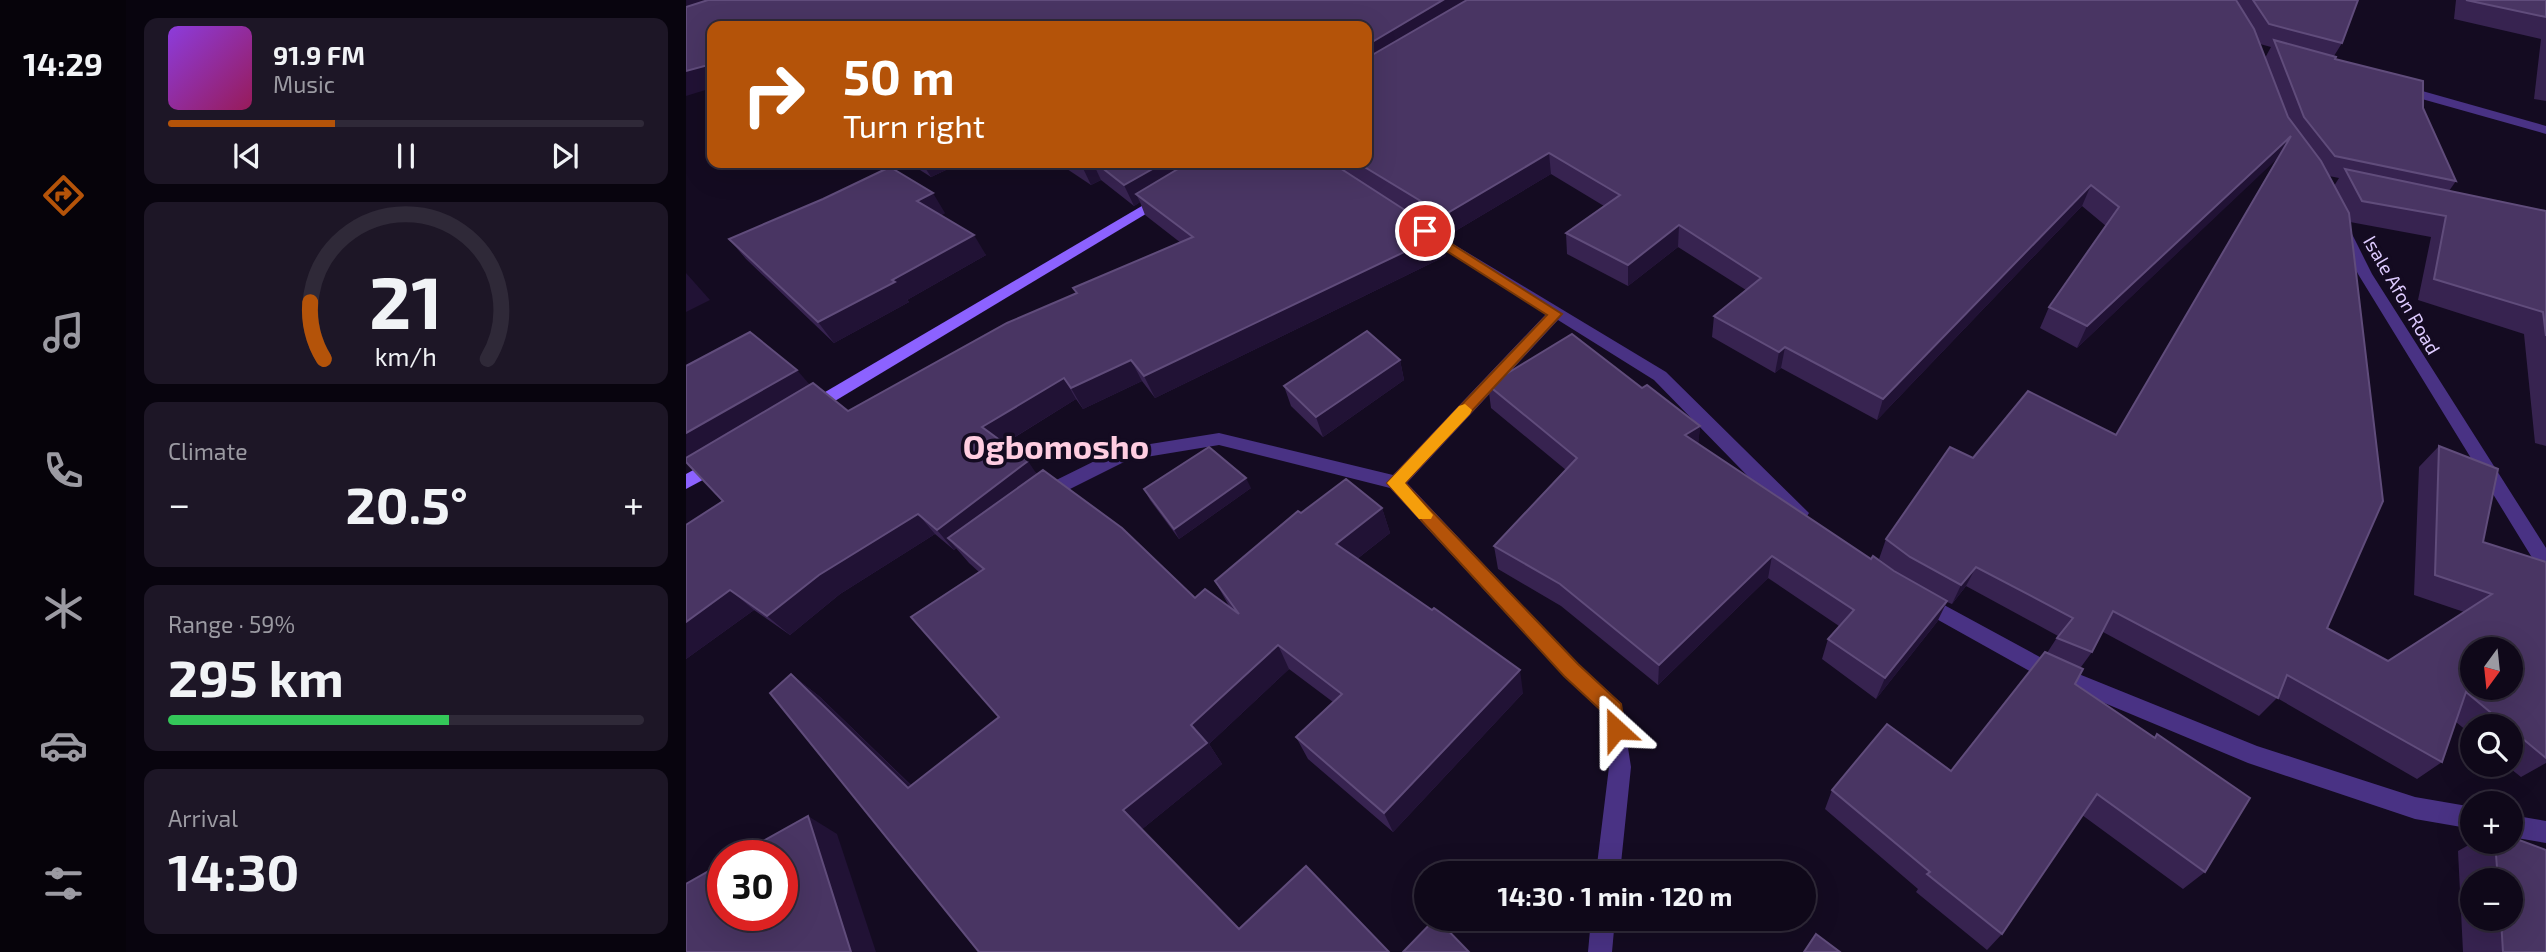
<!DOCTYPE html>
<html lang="en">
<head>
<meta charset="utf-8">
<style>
  :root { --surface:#0f0819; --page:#1d1626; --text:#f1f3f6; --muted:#9b9aa2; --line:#2f2938; --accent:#b45309 }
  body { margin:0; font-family:"Exo 2",sans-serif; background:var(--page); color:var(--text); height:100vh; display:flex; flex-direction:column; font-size:26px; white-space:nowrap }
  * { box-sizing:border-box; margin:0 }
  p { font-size:23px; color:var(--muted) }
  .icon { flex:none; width:38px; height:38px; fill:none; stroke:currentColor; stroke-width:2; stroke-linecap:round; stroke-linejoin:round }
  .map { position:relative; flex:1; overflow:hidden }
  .side { display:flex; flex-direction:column; gap:18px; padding:18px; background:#08040e; width:560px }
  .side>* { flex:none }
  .top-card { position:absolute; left:21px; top:21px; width:665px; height:147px; border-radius:14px; box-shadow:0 7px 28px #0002,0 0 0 2px var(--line); background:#b45309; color:#fff; overflow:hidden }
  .needle { width:46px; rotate:195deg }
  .fabs { position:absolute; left:1774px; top:637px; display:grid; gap:14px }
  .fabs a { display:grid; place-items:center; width:63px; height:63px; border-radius:50%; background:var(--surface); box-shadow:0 7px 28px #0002,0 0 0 2px var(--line); font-size:35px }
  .speed { position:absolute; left:21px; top:840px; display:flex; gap:14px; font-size:35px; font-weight:700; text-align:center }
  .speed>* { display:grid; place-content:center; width:91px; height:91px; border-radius:50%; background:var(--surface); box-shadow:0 7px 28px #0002,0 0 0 2px var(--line); line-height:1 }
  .speed .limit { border:10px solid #d22; background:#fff; color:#111 }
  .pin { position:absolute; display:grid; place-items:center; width:60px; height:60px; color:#fff; margin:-30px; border:4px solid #fff; border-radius:50%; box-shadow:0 2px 7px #0007 }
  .me { position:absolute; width:77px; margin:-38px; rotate:336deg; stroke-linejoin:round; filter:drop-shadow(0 0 5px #0008) }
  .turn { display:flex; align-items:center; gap:24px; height:147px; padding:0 21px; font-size:32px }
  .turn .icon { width:91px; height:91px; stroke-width:2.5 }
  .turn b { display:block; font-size:49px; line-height:60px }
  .big { font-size:52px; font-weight:700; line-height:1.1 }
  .side .widget { flex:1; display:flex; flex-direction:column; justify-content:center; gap:10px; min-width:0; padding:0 24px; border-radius:14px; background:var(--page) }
  .side .dial { align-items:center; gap:0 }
  .dial svg { height:182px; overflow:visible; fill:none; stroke:var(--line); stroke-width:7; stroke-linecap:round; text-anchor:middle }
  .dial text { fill:var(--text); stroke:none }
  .song { display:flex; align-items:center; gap:21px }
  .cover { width:84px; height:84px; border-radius:10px; background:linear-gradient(135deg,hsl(270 70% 55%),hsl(330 70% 35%)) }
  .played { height:7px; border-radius:4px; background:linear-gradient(90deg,var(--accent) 35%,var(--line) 35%) }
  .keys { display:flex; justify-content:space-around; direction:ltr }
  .heat { display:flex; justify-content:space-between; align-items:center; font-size:38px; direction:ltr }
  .charge { height:10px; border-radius:5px; background:linear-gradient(90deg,#34c759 59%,var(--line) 0) }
  .trip { position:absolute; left:728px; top:861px; width:402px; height:70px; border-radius:35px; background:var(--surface); box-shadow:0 7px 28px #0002,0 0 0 2px var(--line); font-weight:700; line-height:70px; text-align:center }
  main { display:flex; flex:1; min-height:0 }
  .tab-bar { display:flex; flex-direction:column; width:126px; justify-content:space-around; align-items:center; background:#06030a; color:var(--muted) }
  .tab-bar .icon { width:49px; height:49px }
  .tab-bar .selected { color:var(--accent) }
  .tab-bar b { font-size:32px; color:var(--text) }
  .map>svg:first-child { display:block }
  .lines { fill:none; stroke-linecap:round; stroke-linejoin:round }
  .minor { fill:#493284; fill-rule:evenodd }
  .secondary { fill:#8c62ff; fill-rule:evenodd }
  .wall { fill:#372350; fill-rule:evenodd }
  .shaded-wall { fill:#211235 }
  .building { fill:#493563; stroke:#604c7b; stroke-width:2; fill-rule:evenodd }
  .route { fill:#b45309; stroke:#753606; stroke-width:2 }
  .slow { fill:#f59e0b }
  .labels { text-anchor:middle; stroke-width:7; stroke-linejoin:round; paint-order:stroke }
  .street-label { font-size:19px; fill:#decbff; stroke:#140b21 }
  .town-label { font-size:33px; font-weight:bold; fill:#ffcde1; stroke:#140b21 }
</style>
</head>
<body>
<main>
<nav class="tab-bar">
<b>14:29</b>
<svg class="icon selected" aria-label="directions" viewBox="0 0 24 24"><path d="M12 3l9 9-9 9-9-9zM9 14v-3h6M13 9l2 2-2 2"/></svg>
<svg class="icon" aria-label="music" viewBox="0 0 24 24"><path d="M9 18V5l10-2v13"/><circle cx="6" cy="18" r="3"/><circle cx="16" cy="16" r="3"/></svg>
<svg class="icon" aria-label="phone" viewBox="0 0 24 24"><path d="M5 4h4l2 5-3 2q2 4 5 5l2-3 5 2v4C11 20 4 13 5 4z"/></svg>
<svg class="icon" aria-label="climate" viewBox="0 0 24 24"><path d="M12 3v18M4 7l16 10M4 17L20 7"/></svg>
<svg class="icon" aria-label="car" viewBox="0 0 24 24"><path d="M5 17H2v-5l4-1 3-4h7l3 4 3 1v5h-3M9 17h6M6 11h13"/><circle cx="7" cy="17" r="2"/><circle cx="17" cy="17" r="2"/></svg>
<svg class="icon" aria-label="filters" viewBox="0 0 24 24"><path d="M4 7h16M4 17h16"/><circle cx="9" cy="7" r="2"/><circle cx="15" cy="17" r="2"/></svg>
</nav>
<section class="side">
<div class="widget">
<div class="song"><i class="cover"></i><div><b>91.9 FM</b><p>Music</p></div></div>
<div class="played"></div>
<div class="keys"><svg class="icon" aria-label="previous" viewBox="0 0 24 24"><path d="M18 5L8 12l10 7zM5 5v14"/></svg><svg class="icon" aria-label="pause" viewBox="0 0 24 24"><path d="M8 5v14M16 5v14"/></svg><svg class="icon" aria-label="next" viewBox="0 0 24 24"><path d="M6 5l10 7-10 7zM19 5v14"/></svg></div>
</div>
<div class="widget dial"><svg viewBox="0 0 100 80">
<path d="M14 69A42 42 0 1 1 86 69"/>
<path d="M14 69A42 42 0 0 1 8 44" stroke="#b45309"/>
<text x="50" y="56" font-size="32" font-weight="700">21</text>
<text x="50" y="72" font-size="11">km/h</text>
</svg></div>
<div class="widget"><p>Climate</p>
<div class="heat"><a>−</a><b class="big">20.5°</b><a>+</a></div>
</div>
<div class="widget"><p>Range · 59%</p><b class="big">295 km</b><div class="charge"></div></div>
<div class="widget"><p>Arrival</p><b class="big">14:30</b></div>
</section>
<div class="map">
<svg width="1860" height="952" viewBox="0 0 1860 952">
  <rect width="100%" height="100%" fill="#140b21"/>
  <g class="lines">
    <g class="minor">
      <polygon points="1715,85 1860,126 1860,134 1711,92 1709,89"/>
      <path d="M 739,227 L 980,372 L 1123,513 L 1120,518 C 1107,522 1096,509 1086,501 L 968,380 L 872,320 L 721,483 L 892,664 L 935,703 L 945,767 L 934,873 L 910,873 L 923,767 L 918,714 L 878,676 L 704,488 L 533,445 L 442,460 L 362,500 L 350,500 L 347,495 L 350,490 L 433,449 L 533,433 L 707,475 L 861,313 L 734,234 L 734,228 Z"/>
      <polygon points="1658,228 1665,232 1686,274 1860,548 1860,572 1853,569 1672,274 1651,232"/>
      <polygon points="1236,593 1363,662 1571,746 1729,797 1787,807 1787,829 1729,819 1562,763 1349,674 1229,607 1226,601 1229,595"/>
      <polygon points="1825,815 1860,821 1860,843 1825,837"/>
      <polygon points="905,919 929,919 926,952 902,952"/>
    </g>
    <g class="secondary">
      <polygon points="478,193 483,194 483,200 129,413 117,413 115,409 117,405"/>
      <polygon points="33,456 39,458 42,463 39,468 0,489 0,474"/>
    </g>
  </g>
  <g class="wall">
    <path d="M 0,0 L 1672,0 L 1656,43 L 1648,56 L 1649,59 L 1737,108 L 1770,181 L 1763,191 L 1860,211 L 1860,446 L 1849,443 L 1838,334 L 1732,300 L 1745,237 L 1664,222 L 1641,628 L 1702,661 L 1778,612 L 1728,595 L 1733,467 L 1753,446 L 1797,542 L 1860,562 L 1860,763 L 1835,777 L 1820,765 L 1825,765 L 1825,726 L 1787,726 L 1787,736 L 1770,722 L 1756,762 L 1731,779 L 1591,698 L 1573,716 L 1417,632 L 1406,652 L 1395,667 L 1389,684 L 1519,872 L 1497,889 L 1396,815 L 1316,934 L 1301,950 L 1230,892 L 1232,889 L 1139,809 L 1146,790 L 1265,771 L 1361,653 L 1372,636 L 1280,586 L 1266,604 L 1261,602 L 1251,622 L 1190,699 L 1136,659 L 1142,639 L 1153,626 L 1082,578 L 972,685 L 875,606 L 812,569 L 808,546 L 880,470 L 805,408 L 802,385 L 956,388 L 1014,426 L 1012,444 L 1185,559 L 1214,575 L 1193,559 L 1200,539 L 1287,458 L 1430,435 L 1592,157 L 1391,348 L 1354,328 L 1363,307 L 1420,226 L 1396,206 L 1191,420 L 1095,368 L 1089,373 L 1026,337 L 1028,316 L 1060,290 L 992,247 L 942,286 L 881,254 L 880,233 L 918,206 L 865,174 L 761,236 L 707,202 L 760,256 L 469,398 L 456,381 L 397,409 L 390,399 L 318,444 L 351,474 L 509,598 L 543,606 L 529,581 L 615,513 L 696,508 L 704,533 L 671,559 L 837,693 L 707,832 L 622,759 L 610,737 L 647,702 L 603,669 L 523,744 L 536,764 L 455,830 L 553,929 L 703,952 L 293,952 L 105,674 L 134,697 L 225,785 L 313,717 L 293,572 L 283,563 L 270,548 L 268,550 L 249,534 L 154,594 L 104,635 L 68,610 L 0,659 L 0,525 L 37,501 L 124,385 L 162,411 L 390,293 L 387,288 L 495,243 L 459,215 L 454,202 L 448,206 L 415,180 L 405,185 L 372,163 L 681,163 L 681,26 L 26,26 ZM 1574,44 L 1585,47 L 1579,58 ZM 1643,176 L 1653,178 L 1648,186 Z"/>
    <polygon points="1770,0 1860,0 1860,101 1848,99 1855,39 1768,19"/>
    <polygon points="223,163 275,163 245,177"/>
    <polygon points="259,213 255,215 300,255 221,300 223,302 148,343 60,259 43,239"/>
    <polygon points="714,360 718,380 637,437 605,406 598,386"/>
    <polygon points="565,488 493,539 464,500 458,489"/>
    <path d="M 1788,842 L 1825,842 L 1860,952 L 1777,952 L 1772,851 ZM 1787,880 L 1825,880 L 1825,919 L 1787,919 Z"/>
  </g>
  <g class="shaded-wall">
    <polygon points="0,0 60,0 0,19"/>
    <polygon points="757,0 793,0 681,67 681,45"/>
    <polygon points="26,64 26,88 0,96 0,71"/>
    <polygon points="1605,136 1593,157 1391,348 1401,326"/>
    <polygon points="863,153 865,174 761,236 758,215"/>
    <polygon points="236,163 275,163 245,177"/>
    <polygon points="398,163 407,163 415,180 405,185 395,164"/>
    <polygon points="477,163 520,163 450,194 454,202 448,206 438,185"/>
    <polygon points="1405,185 1396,206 1191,420 1197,399"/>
    <polygon points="247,193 259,213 243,221 231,201"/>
    <polygon points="993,225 992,247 942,286 942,265"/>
    <polygon points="756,234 760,256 469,398 458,376"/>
    <polygon points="288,235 300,255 221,300 223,302 148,343 132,322"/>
    <polygon points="0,273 24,300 0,312"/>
    <polygon points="1099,347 1095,368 1089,373 1093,352"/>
    <polygon points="445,360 456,381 397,409 385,388"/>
    <polygon points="714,360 718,380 637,437 630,417"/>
    <polygon points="111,370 131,393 0,460 0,433"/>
    <polygon points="378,378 390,399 311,448 296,427"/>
    <polygon points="1014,426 1012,449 999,435"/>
    <polygon points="342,461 356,482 262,538 270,548 268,550 251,530"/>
    <polygon points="560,478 565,488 493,539 488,529"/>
    <polygon points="696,508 704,533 658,569 650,544"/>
    <polygon points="232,514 249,534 154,594 104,635 81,616 133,575"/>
    <polygon points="1086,556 1082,578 972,685 973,665"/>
    <polygon points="1290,567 1280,586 1266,604 1275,585"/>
    <polygon points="44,590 68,610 0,659 0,622"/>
    <polygon points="1261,601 1251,622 1190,699 1199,678"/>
    <polygon points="592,645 603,669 523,744 536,764 455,830 437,810 505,725"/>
    <polygon points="834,670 837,693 707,832 698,813"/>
    <polygon points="105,674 134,697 248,808 222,788"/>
    <polygon points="122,816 151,834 190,952 165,952"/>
  </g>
  <g class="building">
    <polygon points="22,0 757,0 681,45 681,26 26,26 26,64 0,71 0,7"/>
    <path d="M 781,0 L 1550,0 L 1568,29 L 1602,117 L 1635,161 L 1663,213 L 1697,501 L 1641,628 L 1702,661 L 1806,594 L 1749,575 L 1753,446 L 1812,469 L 1797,542 L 1860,562 L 1860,758 L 1825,729 L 1825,726 L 1821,726 L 1780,692 L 1756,762 L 1601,675 L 1592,698 L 1427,611 L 1406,652 L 1371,638 L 1387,618 L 1290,567 L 1275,585 L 1224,557 L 1200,539 L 1264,447 L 1287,458 L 1342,391 L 1430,435 L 1605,136 L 1401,326 L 1363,307 L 1433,207 L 1405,185 L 1197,399 L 1099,347 L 1093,352 L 1028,316 L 1075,278 L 993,225 L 942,265 L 880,233 L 934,195 L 863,153 L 758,215 L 672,163 L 681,163 L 681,58 ZM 1787,649 L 1825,649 L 1825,688 L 1787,688 Z"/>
    <polygon points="1567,0 1672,0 1656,43 1583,24"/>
    <polygon points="1780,0 1860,0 1860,17"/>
    <polygon points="1588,40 1650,57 1649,59 1737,81 1737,108 1770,181 1649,156 1618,117"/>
    <polygon points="410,163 477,163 438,185"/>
    <polygon points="502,163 646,163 756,234 458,376 445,360 385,388 378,378 296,427 342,461 251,530 232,514 133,575 81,616 44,590 0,622 0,525 37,501 0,462 0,458 127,383 162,411 321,323 391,293 387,288 507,237 450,194"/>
    <polygon points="204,167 247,193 231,201 288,235 206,280 209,282 132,322 43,239 137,199"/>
    <polygon points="1659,169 1860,211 1860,336 1857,312 1748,279 1760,216 1676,201"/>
    <polygon points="681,331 714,360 630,417 598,386"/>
    <polygon points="64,332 111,370 0,433 0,366"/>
    <polygon points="886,334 956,388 961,385 1014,426 999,435 1185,559 1187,556 1208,571 1261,601 1199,678 1142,639 1168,610 1086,556 973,665 874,584 808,546 891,458 802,385"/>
    <polygon points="523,447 560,478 488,529 458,489"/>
    <polygon points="357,470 436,528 509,598 519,589 553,614 529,581 612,511 615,513 660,479 696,508 650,544 746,610 748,608 834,670 698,813 610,737 656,694 592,645 505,725 521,743 437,810 553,929 620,866 703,952 293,952 84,693 105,674 222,788 313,717 225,617 298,569 262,538"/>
    <polygon points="1359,652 1397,669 1389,684 1469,738 1471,734 1564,798 1519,872 1411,794 1316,934 1241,874 1244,872 1146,790 1201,724 1265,771"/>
    <polygon points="122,816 165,952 0,952 0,884 37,863 37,915 96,915 96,856 50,856"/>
    <polygon points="1825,837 1860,850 1860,952 1817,952 1815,919 1825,919 1825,880 1812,880 1809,842 1825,842"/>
    <polygon points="749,919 751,919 783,952 717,952"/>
    <polygon points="1130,934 1154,952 1118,952"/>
  </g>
  <polygon class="route" points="739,227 876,314 719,483 892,664 935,704 939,729 937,735 930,738 923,735 919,714 878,676 701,483 861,315 734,234 734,229"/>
  <polygon class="slow" points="779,404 786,410 784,414 719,483 747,515 745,519 733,519 701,483 773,406"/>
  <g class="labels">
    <g class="street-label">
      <text transform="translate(1716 295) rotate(60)" y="7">Isale Afon Road</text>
    </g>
    <g class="town-label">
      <text x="370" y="459">Ogbomosho</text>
    </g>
  </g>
</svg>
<div class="fabs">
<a><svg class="needle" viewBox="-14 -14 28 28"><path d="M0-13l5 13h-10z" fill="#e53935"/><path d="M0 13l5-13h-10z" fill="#9b9aa2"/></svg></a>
<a><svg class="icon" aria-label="search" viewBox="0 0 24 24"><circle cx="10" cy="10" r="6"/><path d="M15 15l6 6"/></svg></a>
<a>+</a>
<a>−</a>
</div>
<div class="speed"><div class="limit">30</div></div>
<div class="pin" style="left:739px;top:231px;background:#d93025"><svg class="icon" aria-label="arrive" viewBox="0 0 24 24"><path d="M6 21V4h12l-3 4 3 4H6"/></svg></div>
<svg class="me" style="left:930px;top:729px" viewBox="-20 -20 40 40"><path d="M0-17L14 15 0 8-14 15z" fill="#b45309" stroke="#fff" stroke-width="4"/></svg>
<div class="trip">14:30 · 1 min · 120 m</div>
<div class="top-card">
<div class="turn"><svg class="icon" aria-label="right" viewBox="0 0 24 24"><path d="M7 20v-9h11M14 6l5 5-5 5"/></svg><div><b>50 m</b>Turn right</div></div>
</div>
</div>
</main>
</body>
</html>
